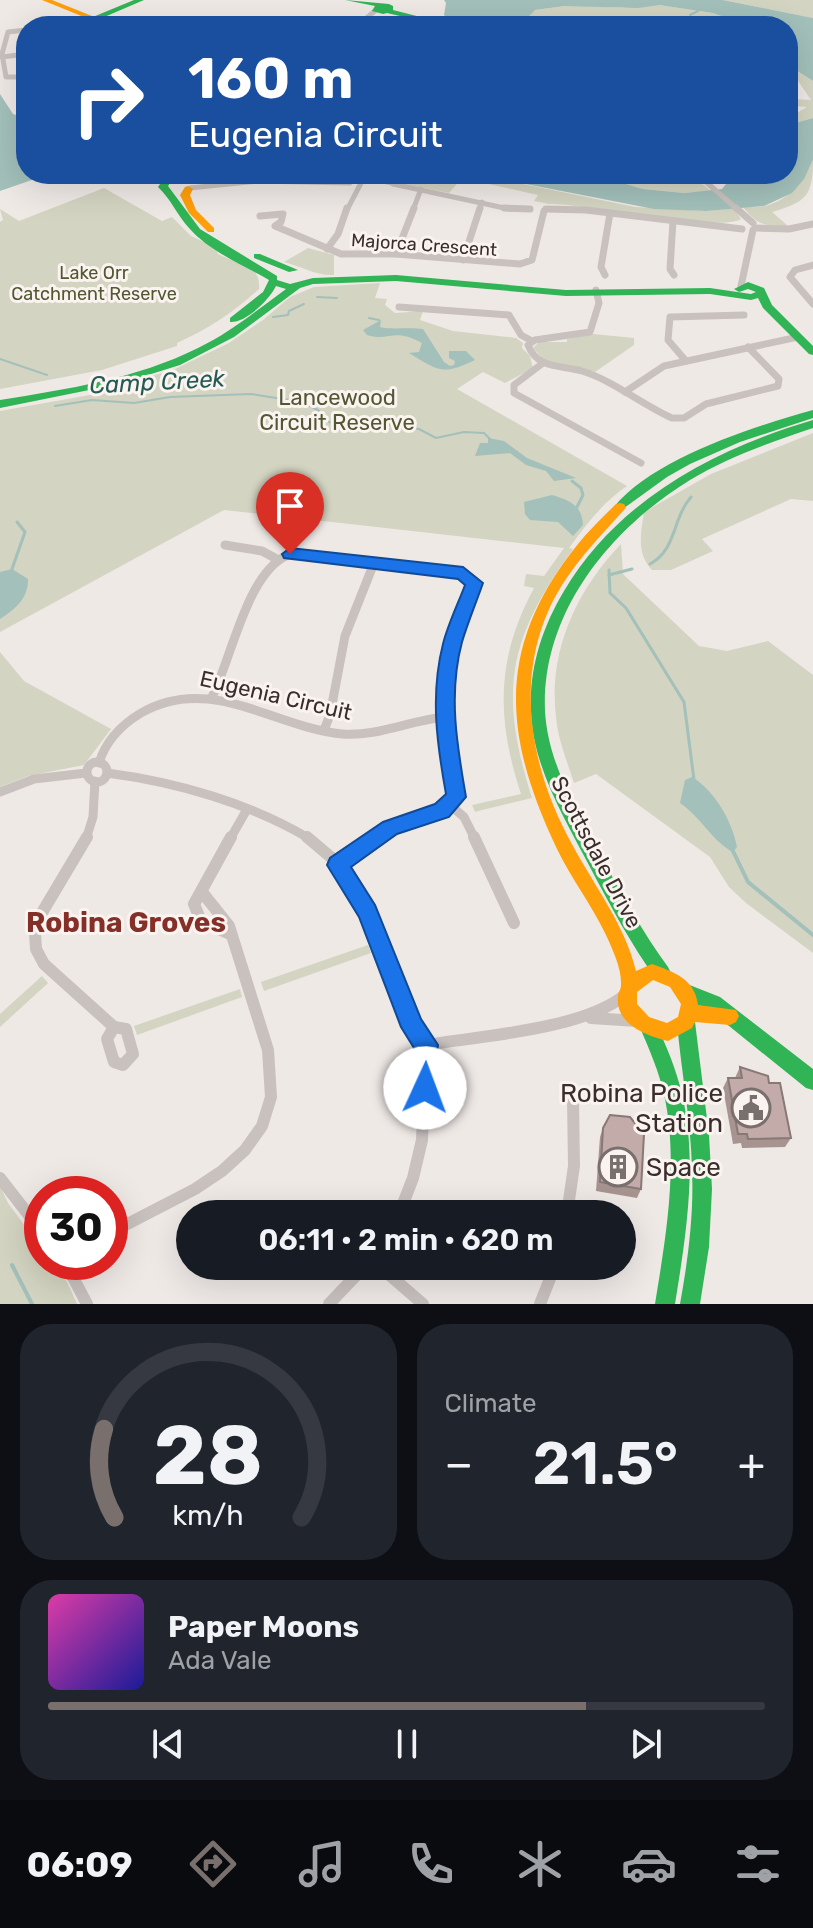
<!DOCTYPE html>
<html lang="en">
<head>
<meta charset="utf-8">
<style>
  :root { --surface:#171b24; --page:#20242c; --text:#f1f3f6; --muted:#9ea1a6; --line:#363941; --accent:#796f6d }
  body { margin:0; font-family:Rubik,sans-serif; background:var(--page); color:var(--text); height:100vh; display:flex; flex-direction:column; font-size:30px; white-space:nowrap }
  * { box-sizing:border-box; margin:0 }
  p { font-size:26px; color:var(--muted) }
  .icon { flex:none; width:44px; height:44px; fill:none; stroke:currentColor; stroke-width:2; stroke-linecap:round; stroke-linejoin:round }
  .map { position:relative; height:1304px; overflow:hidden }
  .panel { display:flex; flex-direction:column; gap:20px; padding:20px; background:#0d0f14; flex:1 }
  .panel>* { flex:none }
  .top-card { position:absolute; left:16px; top:16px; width:782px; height:168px; border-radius:32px; box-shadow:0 8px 32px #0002; background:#1a4fa0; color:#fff; overflow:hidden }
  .speed { position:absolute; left:24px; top:1176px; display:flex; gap:16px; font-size:40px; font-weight:700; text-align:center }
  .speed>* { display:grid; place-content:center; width:104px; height:104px; border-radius:50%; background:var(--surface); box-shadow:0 8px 32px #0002; line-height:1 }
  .speed .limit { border:12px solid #d22; background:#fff; color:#111 }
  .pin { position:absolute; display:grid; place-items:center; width:68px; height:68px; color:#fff; margin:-82px -34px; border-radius:50% 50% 50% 0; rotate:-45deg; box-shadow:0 0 8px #0007 }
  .pin .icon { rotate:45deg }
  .me { position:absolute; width:88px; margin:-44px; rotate:2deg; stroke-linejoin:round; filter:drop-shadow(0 0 6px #0008) }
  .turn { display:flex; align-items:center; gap:28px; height:168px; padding:0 40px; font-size:36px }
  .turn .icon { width:104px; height:104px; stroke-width:2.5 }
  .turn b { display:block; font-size:56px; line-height:68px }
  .big { font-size:60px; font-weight:600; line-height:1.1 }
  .panel .tile { flex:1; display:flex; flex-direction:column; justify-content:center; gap:12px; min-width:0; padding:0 28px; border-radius:32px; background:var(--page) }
  .panel .dial { align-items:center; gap:0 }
  .dial svg { height:208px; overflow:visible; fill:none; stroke:var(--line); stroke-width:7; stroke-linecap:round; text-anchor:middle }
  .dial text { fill:var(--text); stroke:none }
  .song { display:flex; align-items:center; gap:24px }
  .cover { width:96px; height:96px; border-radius:12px; background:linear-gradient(135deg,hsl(320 70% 55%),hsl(240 70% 35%)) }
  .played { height:8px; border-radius:4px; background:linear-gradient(90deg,var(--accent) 75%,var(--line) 75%) }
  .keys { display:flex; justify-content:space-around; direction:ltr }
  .heat { display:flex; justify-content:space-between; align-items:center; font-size:44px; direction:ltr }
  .panel .tiles { flex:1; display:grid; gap:20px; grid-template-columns:1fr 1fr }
  .tile:last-child { grid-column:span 2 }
  .trip { position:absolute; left:176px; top:1200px; width:460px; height:80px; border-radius:40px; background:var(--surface); box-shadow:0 8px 32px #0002; font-weight:600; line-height:80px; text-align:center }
  .dock { display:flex; height:128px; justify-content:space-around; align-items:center; background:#090b0e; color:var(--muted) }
  .dock .icon { width:56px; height:56px }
  .dock .active { color:var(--accent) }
  .dock b { font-size:36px; color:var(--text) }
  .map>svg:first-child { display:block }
  .green { fill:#d3d4c1 }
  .water { fill:#a3c0bb }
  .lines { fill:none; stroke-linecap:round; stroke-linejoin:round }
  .stream-far2 { stroke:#a3c0bb; stroke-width:2 }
  .stream-far1 { stroke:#a3c0bb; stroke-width:3 }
  .stream { stroke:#a3c0bb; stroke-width:4 }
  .street-far3 { stroke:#c9c1be; stroke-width:5 }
  .street-far2 { stroke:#c9c1be; stroke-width:7 }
  .street-far1 { stroke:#c9c1be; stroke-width:9 }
  .street { stroke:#c9c1be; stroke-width:12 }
  .fast { fill:#30b455; fill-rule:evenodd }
  .slow { fill:#ff9f0a; fill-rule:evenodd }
  .wall { fill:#a79390 }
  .building { fill:#c2aba8; stroke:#887876; stroke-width:2 }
  .route { fill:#1a73e8; stroke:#114b97; stroke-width:2 }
  .labels { text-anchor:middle; stroke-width:6; stroke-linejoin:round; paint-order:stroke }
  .far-street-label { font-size:18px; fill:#3a2e2c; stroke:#faf3ef }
  .far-park-label { font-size:18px; fill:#505731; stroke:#faf3ef }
  .park-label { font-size:22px; fill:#505731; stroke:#faf3ef }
  .street-label { font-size:22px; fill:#3a2e2c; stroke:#faf3ef }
  .water-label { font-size:24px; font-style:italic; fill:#235a54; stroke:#faf3ef }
  .near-poi-label { font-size:26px; fill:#3a2e2c; stroke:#faf3ef; text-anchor:end }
  .near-neighbourhood-label { font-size:28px; font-weight:bold; fill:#852f29; stroke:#faf3ef }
</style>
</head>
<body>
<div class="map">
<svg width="813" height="1304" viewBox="0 0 813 1304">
  <rect width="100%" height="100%" fill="#efe9e6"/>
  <g class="green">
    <polygon points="723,0 813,0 813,18"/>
    <path d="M 652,4 L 713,13 L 749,26 C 728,26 709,20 688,20 L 682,26 L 604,26 L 581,21 L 562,22 L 559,26 L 542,23 L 486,26 L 528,17 L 528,11 L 573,5 L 623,8 Z"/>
    <polygon points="788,65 813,81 813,118 788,125 788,118 807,107 792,106 791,99 811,100 798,81 788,81"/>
    <path d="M 813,160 C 813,195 807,202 772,212 L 788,226 C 761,225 759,226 742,206 C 776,213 801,189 813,160 Z"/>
    <path d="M 327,174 L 474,174 L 635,207 L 706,211 L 733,208 L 741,219 C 721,233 583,203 549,204 L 534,201 L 538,195 L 462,178 L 449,193 L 361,175 L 327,179 Z"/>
    <polygon points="592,174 649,177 690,174 711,191 685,193 643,189"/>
    <path d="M 104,188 L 162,221 L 172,217 L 191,236 L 215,247 L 218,254 C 236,264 261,262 259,289 C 233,313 208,329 177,343 L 177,346 L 102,370 L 0,389 L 0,222 L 3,220 L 0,209 L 19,221 Z"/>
    <path d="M 308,248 L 334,255 L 334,275 C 316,276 301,266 284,262 Z"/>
    <path d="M 380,283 L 375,298 L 387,299 L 385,305 L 395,313 L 423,311 L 420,320 L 453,331 L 516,338 L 523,343 L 522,348 L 530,356 L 533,368 L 505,383 L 483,372 L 457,389 L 627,486 C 602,503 587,524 569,548 L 573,549 C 508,639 498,691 532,798 L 478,811 L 475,812 L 472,805 L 521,794 C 496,718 496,659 534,588 L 524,586 L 526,574 L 544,576 L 564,548 L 224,510 L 0,632 L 0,411 L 90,395 L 175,369 L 229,343 L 263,320 L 290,297 L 314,287 Z"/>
    <polygon points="593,334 634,338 634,345 595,372 544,360 533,348 539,342 567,342 567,339"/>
    <path d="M 813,433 L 813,501 L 791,499 L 702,539 L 713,551 L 671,570 L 652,570 C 636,553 641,532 644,512 L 711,474 Z"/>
    <path d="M 621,544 L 623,574 L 699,646 L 727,651 L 768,641 L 813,675 L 813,953 L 746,903 L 729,887 L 710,857 L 596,774 L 574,783 C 567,761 558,740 556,717 C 548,652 576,591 621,544 Z"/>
    <polygon points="0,652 24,681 111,729 84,765 28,776 0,787"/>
    <polygon points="368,945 371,953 264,991 261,982"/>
    <polygon points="42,976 48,983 0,1027 0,1014"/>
    <polygon points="240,989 242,997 137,1035 134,1026"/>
    <polygon points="0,1186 8,1203 42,1249 42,1262 52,1262 67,1282 77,1304 0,1304"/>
  </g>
  <g class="water">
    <polygon points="444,0 723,0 813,18 813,81 788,65 788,26 749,26 713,13 659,5 638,8 565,6 535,10 528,17 486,26 449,26 453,22 444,15 446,3"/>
    <polygon points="0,94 13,114 26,118 26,174 49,174 0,191"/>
    <polygon points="813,118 813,160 804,179 792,193 764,206 706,211 654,209 474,174 592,174 643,189 685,193 722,189 734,174 788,174 788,125"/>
    <path d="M 381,320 L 380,327 C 389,330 410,327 423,329 L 444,362 L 450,366 L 454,365 L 455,361 L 449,358 L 449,351 L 466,351 L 475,360 C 443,375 440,372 409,353 L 419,352 L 422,343 C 392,327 391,342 367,335 L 363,330 Z"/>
    <polygon points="488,438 504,441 527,458 576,478 554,481 546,471 526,465 510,453 475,456 480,443 488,443"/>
    <path d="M 552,495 C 569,500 582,505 583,525 L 573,536 L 558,522 L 530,520 L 525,514 L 524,502 Z"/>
    <path d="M 12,569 L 28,579 C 28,599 16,608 0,619 L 0,572 Z"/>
    <path d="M 692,777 C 715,791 732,821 737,847 L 733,852 C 711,840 701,817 680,803 L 685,780 Z"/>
  </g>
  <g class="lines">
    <g class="stream-far2">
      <polyline points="690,15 698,11"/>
      <polyline points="317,297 337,298"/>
      <polyline points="273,317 288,315 289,311 304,304"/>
      <polyline points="369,318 379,320"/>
      <polyline points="0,359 47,375"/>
      <polyline points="55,406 92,400 134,403 170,397 251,394 302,402 318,410 329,422 341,425 357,427 379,423 419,429 436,438 464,432 484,433 490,439"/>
    </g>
    <g class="stream-far1">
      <polyline points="572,481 581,488 583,495 577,507"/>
      <path d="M 650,564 C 677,549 672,519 691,497"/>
      <polyline points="12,569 25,532 17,522"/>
      <polyline points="609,570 610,593 626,608 684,702 694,780"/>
      <polyline points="609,575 632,569"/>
    </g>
    <g class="stream">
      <polyline points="732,849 748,882 813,935"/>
      <polyline points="12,1265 32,1304"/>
    </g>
    <g class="street-far3">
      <polyline points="71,26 86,22"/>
      <polyline points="357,26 376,10"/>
      <polyline points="521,26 548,26"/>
      <polyline points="26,30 8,32 2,54 6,77 26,77"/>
      <polyline points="2,57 26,54"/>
      <polyline points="697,174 738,210"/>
      <polyline points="361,177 398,184"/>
      <polyline points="393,184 509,209 530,209"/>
      <polyline points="190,188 258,181 350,183"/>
      <polyline points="546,209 582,210"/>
      <polyline points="347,210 361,183"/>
      <polyline points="413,210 421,189"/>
      <polyline points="479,210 482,202"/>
    </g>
    <g class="street-far2">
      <polyline points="504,208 530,209"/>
      <polyline points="736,208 753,223"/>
      <polyline points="546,209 586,210 742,229"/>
      <polyline points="260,216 283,214 281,222 275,226 341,254 396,254 520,264 532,260 544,211"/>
      <polyline points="673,221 670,269 674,275"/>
      <polyline points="755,228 789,229 813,224"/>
      <polyline points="327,249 338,234 347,208"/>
      <polyline points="396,254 414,208"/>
      <polyline points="463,260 480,208"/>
      <polyline points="813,265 795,270 790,277 813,304"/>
      <polyline points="605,275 601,267 610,213"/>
      <polyline points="741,286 753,230"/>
      <path d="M 596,290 L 599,303 L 590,332 L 535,340 L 528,345 C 537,369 561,365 582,371 C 614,381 641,404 672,418 L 684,418 L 706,404 L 778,386 L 779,379 L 748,347"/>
      <polyline points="399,307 509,315 521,335 532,341"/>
      <polyline points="686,361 668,340 670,317 744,315"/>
      <polyline points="543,363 514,385 514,393 641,463"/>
      <polyline points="625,392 664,366 798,337"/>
    </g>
    <g class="street-far1">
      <polyline points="225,545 262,551 275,558"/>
      <path d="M 212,697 C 232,658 247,570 290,554 L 455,572 L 472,579 L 472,592 L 451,653 L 445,717"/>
      <polyline points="324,730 330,715 345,636 374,563"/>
      <circle cx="97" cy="772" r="10"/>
      <path d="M 99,763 C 106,740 121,725 141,713 C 210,673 273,727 342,734 C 377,737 411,720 445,717 L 456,791 C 450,819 412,817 390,828 C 385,831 379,836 374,839"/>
      <path d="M 107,773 C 176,782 250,803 310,839"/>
      <polyline points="0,792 34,779 86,773"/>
      <polyline points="450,805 464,817 475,839"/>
      <polyline points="86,839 93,817 95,781"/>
      <polyline points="230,839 246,811"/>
    </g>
    <g class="street">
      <polyline points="87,837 40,916 35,933 36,949 44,964 114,1027"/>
      <polyline points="307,837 333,859 357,891 407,1010 426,1045 422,1140 413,1178 399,1214"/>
      <polyline points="474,837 514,923"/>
      <polyline points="338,865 377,837"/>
      <polyline points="230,934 201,921 194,904 231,837"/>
      <polyline points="591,1018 637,1021"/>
      <polygon points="114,1027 126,1029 133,1054 123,1065 114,1062 107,1039"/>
      <path d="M 426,1045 C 481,1036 586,1029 626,994"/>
      <polyline points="0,1178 42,1232"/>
      <polyline points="567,1214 574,1166 573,1099"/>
      <polyline points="110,1233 195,1189 222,1171 245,1150 262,1126 271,1097 268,1050 229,926 202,892"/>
      <polyline points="65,1262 87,1304"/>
      <polyline points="379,1266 423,1304"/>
      <polyline points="329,1304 365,1266"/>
      <polyline points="540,1304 555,1266"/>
    </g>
    <g class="fast">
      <polygon points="134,0 144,0 95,21 88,19"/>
      <polygon points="345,0 389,4 393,6 393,10 456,26 443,26 387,13 383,14 372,11 375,6"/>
      <path d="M 167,174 L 176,174 L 168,186 L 200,229 L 277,276 L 277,280 L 290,284 L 313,278 L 396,275 L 566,290 L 710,288 L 751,294 L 756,292 L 748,289 L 739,292 L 734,289 L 748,282 L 764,288 L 772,305 L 813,346 L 813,355 L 809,354 L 763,308 L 758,298 L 751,300 L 710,294 L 566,296 L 396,281 L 313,284 L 300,288 L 234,337 L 180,365 L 119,384 L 0,408 L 0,400 C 67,389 136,379 198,348 C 230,333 257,310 286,289 L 276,286 C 269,300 246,323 230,322 L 230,318 L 263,292 L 269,280 C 243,265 209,251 189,228 C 177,215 171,199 158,187 Z"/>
      <polygon points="254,254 260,254 298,270 289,272 254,258"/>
      <path d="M 813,410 L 813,418 L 740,442 L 690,464 L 667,477 L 620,511 L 614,507 C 654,458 753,427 813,410 Z"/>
      <path d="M 813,420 L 813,428 C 771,442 728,457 690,480 C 610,529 541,613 545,711 C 548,764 578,813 602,858 C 623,896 643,933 668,967 L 671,973 L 668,979 L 662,981 L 656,979 C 631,944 611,907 591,869 C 566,821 533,768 531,712 C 529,668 542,628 564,591 C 618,500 714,449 813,420 Z"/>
      <polygon points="687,984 720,997 813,1069 813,1090 806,1088 708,1009 681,998 678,992 681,986"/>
      <path d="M 686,1013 L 692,1016 L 695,1022 L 709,1135 L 712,1189 L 709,1247 L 700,1304 L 680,1304 C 688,1260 694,1215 692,1169 C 691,1120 681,1071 677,1022 L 680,1016 Z"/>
      <path d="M 650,1021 L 656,1024 C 667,1047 676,1069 682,1094 C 698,1162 686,1236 675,1304 L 655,1304 C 666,1236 679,1163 664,1094 C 659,1072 650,1051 641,1030 L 644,1024 Z"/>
    </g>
    <g class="slow">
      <polygon points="42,0 52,0 117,26 106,26"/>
      <polygon points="188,186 193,189 190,195 196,210 214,228 214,232 208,232 189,213 180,195 185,187"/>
      <path d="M 620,503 L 624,504 L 626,507 L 624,510 C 602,534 580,557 562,585 C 511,667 528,766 573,846 C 595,887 625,925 636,971 L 652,964 C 674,972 695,979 698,1005 L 736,1010 L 739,1016 L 736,1022 L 730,1025 L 695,1022 L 692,1028 L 668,1041 C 647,1036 615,1024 618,997 C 618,991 621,991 621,985 C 622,969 612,948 605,933 C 591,904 571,878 557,849 C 503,735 495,647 578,544 C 589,530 603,517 616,504 ZM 653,980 L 670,987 L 681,1004 L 678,1017 L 667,1023 L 649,1017 L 637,1004 L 637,992 Z"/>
    </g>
  </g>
  <g class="wall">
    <polygon points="740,1067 769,1083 791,1138 785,1147 742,1148 741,1143 733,1144 723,1088 728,1078 735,1078"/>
    <polygon points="603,1128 641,1189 637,1198 596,1191 600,1137"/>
  </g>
  <g class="building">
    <polygon points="740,1067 768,1076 769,1083 780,1083 791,1138 748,1139 747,1134 738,1134 728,1078 742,1078"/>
    <polygon points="610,1115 630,1117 644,1134 641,1189 600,1182 603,1128"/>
  </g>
  <path class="route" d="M 290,548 L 463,567 L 483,583 C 476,603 468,622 462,642 C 448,694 457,746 466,797 L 449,817 L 397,834 L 351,867 L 375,905 L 421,1019 L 438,1045 C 435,1062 440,1081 433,1097 L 425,1100 L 416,1097 C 410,1081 411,1064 414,1048 L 401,1027 L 359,917 L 327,865 L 330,858 L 383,822 L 435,804 L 446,794 C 437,744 430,695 443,644 C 448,624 458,604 465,585 L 458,579 L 284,558 L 282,554 Z"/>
  <defs>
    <symbol id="civic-ring" viewBox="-11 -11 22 22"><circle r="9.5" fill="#faf3ef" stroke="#796f6d" stroke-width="1.5"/><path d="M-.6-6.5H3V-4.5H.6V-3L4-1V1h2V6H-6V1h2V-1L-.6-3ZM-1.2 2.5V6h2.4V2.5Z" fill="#796f6d"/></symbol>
    <symbol id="building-ring" viewBox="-11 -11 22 22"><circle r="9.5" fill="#faf3ef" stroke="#796f6d" stroke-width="1.5"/><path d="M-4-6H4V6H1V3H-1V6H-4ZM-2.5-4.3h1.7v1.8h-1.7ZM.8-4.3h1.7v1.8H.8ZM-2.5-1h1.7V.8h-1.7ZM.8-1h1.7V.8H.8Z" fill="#796f6d"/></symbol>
  </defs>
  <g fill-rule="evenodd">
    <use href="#civic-ring" x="729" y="1086" width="44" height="44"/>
    <use href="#building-ring" x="596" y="1145" width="44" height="44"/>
  </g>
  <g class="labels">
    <g class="far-street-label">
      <text transform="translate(424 245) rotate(4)" y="6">Majorca Crescent</text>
    </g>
    <g class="far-park-label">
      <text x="94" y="279">Lake Orr<tspan x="94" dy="21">Catchment Reserve</tspan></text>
    </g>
    <g class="park-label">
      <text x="337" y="405">Lancewood<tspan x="337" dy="25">Circuit Reserve</tspan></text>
    </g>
    <g class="street-label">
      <text transform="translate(276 695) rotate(13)" y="8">Eugenia Circuit</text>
      <text transform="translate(597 852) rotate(62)" y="8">Scottsdale Drive</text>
    </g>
    <g class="water-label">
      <text transform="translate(157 382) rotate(-3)" y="8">Camp Creek</text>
    </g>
    <g class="near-poi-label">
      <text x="723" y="1102">Robina Police<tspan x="723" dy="30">Station</tspan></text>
      <text x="646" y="1176" text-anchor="start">Space</text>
    </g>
    <g class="near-neighbourhood-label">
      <text x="126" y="932">Robina Groves</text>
    </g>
  </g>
</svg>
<div class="speed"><div class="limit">30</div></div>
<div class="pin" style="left:290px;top:554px;background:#d93025"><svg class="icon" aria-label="arrive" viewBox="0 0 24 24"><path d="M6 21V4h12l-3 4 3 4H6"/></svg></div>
<svg class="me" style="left:425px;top:1088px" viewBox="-20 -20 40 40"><circle r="19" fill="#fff"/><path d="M0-13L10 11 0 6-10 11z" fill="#1a73e8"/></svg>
<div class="trip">06:11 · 2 min · 620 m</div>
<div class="top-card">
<div class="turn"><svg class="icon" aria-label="right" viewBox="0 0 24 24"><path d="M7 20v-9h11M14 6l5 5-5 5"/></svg><div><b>160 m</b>Eugenia Circuit</div></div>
</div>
</div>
<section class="panel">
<div class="tiles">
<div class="tile dial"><svg viewBox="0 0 100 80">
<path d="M14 69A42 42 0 1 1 86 69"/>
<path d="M14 69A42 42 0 0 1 10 35" stroke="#796f6d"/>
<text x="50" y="56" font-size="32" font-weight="700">28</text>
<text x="50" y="72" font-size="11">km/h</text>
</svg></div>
<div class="tile"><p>Climate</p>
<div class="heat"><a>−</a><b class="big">21.5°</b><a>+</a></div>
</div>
<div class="tile">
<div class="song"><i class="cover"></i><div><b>Paper Moons</b><p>Ada Vale</p></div></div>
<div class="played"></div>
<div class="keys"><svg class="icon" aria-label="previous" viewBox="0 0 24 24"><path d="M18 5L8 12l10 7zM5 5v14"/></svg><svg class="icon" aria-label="pause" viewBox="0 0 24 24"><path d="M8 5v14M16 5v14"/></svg><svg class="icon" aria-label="next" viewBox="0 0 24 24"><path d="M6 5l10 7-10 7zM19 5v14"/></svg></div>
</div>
</div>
</section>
<nav class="dock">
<b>06:09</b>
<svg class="icon active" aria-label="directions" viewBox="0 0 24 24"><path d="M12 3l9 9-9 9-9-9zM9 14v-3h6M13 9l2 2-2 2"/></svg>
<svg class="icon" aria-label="music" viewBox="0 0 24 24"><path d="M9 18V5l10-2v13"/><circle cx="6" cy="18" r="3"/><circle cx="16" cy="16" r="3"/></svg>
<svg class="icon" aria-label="phone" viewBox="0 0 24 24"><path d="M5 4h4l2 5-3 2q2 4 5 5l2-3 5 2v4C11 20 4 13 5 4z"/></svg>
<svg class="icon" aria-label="climate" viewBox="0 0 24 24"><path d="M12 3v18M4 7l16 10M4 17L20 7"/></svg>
<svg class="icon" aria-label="car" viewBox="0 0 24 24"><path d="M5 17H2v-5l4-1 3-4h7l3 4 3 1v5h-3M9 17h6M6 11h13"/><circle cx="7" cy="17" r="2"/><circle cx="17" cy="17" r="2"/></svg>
<svg class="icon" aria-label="filters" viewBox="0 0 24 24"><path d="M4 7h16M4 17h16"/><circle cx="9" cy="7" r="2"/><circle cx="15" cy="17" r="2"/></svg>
</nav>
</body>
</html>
